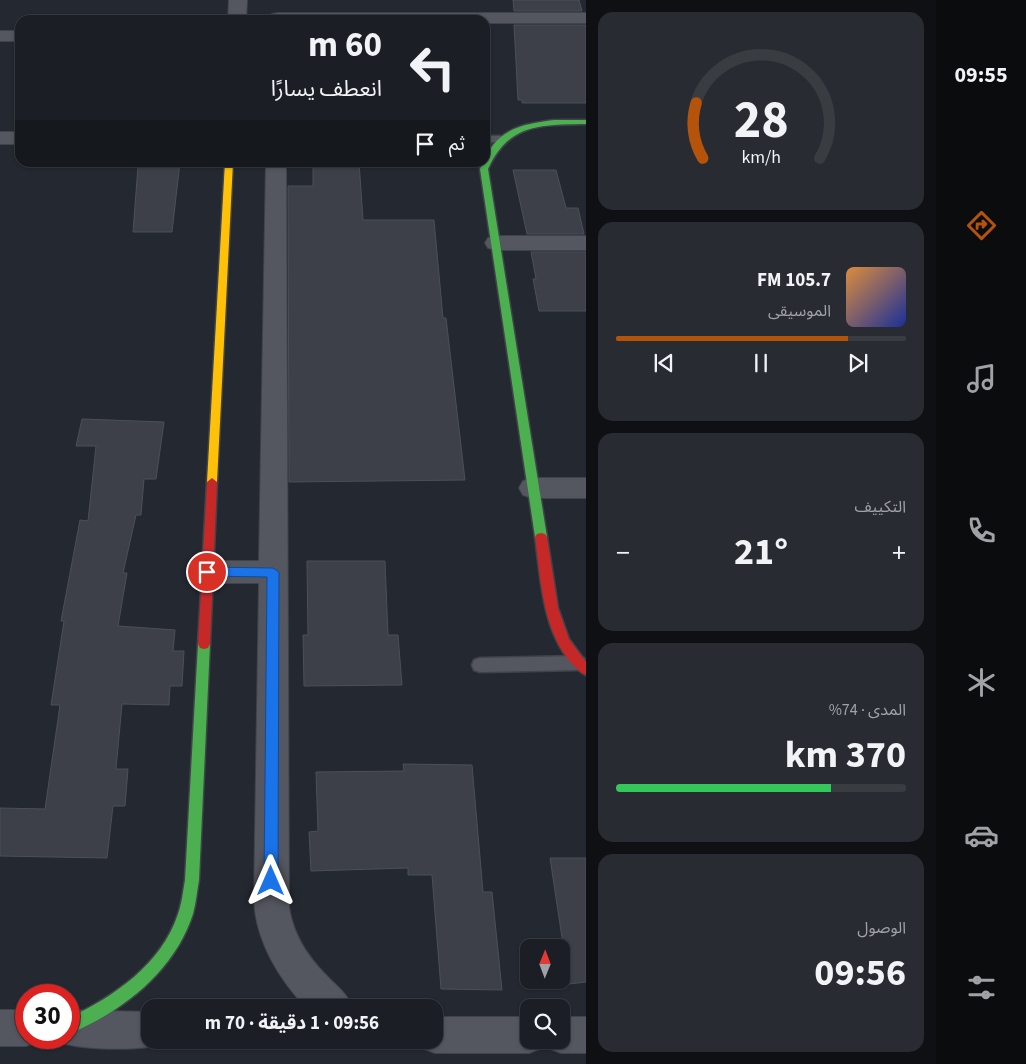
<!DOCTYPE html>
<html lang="ar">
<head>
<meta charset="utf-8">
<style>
  :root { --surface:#1b1e24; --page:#282b31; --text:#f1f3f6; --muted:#a0a2a6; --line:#393c41; --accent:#b45309 }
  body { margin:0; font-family:"Source Sans 3","Noto Sans Arabic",sans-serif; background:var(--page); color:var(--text); direction:rtl; height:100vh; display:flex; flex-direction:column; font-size:19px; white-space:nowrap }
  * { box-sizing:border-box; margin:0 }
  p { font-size:16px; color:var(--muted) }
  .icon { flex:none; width:28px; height:28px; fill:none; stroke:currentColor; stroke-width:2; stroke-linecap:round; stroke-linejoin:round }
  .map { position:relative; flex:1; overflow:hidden; direction:ltr }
  .panel { display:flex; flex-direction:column; gap:12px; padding:12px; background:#0f1014; width:350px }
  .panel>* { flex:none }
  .top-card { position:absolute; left:15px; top:15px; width:475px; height:152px; border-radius:15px; box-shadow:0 1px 4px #0004,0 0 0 1px var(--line); direction:rtl; background:#1b1e24; color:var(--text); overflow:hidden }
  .needle { width:32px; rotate:1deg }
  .fabs { position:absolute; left:520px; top:939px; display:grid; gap:10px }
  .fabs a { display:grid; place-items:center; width:50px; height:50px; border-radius:10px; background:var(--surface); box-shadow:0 1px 4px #0004,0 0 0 1px var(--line); font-size:25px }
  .speed { position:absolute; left:15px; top:984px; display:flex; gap:10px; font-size:25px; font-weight:700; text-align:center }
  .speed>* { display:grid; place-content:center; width:65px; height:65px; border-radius:50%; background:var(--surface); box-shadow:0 1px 4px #0004,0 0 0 1px var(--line); line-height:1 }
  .speed .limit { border:8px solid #d22; background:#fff; color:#111 }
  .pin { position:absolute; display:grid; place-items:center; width:42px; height:42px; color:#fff; margin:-21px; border:2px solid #fff; border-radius:50%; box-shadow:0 1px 5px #0007 }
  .me { position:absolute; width:55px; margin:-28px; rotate:0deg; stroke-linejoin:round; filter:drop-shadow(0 0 4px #0008) }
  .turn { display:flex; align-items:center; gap:18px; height:105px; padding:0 25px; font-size:22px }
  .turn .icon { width:65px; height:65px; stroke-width:2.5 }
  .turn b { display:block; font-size:35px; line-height:42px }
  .then { display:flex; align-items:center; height:48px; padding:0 25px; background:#0003; gap:10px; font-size:19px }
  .big { font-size:38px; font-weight:700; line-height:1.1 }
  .panel .tile { flex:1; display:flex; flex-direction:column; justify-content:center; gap:8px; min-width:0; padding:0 18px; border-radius:15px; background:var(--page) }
  .panel .dial { align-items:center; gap:0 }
  .dial svg { height:130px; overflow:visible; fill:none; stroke:var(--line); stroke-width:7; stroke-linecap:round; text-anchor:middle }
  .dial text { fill:var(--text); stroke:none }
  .song { display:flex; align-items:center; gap:15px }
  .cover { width:60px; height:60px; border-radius:8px; background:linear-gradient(135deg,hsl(30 70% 55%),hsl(230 70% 35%)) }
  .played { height:5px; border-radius:2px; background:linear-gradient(90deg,var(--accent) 80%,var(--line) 80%) }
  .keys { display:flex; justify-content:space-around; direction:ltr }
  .heat { display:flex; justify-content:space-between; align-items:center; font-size:28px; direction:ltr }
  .charge { height:8px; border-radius:4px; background:linear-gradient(90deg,#34c759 74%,var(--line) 0) }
  .trip { position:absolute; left:141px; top:999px; width:302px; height:50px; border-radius:15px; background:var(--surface); box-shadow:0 1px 4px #0004,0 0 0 1px var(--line); font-weight:700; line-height:50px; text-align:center; direction:rtl }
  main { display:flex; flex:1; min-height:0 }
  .dock { display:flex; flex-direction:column; width:90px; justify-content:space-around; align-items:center; background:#0b0c0e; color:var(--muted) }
  .dock .icon { width:35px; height:35px }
  .dock .selected { color:var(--accent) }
  .dock b { font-size:22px; color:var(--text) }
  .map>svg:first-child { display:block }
  .building { fill:#3d4048; stroke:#4b5058 }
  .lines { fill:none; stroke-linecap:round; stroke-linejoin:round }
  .lane-casing { stroke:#404349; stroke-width:3 }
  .street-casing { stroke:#404349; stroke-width:2 }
  .fast-casing { stroke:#404349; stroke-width:3 }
  .slow-casing { stroke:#404349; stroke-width:3 }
  .jam-casing { stroke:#404349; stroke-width:3 }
  .lane { fill:#54575f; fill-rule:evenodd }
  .street { fill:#54575f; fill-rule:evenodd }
  .fast { fill:#4caf50; fill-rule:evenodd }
  .slow { fill:#ffc107; fill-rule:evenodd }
  .jam { fill:#c62828; fill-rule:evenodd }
  .route { fill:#1a73e8; stroke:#114b97 }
</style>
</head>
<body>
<main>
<nav class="dock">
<b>09:55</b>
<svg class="icon selected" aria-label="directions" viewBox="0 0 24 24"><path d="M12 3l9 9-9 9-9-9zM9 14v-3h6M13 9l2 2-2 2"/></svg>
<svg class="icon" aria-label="music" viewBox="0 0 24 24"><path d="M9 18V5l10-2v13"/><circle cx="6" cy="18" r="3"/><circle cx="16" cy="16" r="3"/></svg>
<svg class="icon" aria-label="phone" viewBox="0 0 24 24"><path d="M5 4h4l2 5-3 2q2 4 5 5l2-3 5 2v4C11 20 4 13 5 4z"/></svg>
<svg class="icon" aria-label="climate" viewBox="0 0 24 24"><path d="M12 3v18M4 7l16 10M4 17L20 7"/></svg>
<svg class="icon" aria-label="car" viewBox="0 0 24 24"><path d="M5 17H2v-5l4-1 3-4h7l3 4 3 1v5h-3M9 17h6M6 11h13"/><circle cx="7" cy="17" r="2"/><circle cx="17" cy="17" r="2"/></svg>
<svg class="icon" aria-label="filters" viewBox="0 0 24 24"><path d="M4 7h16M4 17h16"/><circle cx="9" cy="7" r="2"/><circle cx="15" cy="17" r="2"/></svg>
</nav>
<section class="panel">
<div class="tile dial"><svg viewBox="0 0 100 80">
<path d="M14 69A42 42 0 1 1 86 69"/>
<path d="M14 69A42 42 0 0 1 10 35" stroke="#b45309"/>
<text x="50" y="56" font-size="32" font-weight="700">28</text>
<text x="50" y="72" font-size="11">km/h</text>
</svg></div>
<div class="tile">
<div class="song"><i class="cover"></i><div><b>105.7 FM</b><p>الموسيقى</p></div></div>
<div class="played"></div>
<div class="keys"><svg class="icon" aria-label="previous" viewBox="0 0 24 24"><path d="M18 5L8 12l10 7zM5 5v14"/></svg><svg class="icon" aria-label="pause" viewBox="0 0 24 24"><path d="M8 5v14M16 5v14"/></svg><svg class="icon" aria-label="next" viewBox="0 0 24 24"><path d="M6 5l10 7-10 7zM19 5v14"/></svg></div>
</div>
<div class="tile"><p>التكييف</p>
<div class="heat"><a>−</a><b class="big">21°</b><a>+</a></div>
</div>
<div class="tile"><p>المدى · 74%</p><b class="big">370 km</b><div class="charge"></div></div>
<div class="tile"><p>الوصول</p><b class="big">09:56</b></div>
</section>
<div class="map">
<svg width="586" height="1064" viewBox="0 0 586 1064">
  <rect width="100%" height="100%" fill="#242830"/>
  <g class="building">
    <polygon points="513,0 579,0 582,11 514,11"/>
    <polygon points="514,25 586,25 586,103 522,103 522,100 518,100"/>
    <polygon points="144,162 180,162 172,232 133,232 138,166 144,166"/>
    <polygon points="313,162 359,162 363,220 434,220 443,318 446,318 465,480 289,482 288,186 313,186"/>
    <polygon points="513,170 556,170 566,208 578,208 584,234 527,234"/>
    <polygon points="531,252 586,252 586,311 539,311 533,279 536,279"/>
    <polygon points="82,419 164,422 156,479 144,479 141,515 136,515 123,573 127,573 118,626 175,630 173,651 184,651 182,686 170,686 169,705 122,704 116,769 128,769 125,806 113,806 107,858 0,856 0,808 45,809 60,705 51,705 64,621 61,621 80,520 88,521 96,446 76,446"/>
    <polygon points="307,561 385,561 388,635 398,635 402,685 304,686 303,635 308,635"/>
    <polygon points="403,764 472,765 483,892 492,892 502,990 441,989 432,875 408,875 408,868 311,871 309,832 318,831 316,772 404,771"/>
    <polygon points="550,858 586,858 586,982 569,984"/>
  </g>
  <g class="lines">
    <defs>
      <g id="lane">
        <polygon points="485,136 501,136 507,139 501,142 485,142"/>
        <polygon points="578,656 584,658 586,663 584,668 578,670 480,672 474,670 472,665 474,660 480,658"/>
      </g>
      <g id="street">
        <polygon points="229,0 247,0 246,20 228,20"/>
        <polygon points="278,13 586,13 586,23 485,23 485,20 270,20 269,18 272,14"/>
        <rect x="0" y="31" width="20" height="10"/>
        <rect x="0" y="132" width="20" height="12"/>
        <path d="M 266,162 L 286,162 L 289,907 C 293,934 307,956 326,975 C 336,986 347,993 353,1008 L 307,1008 C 279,980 255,939 254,899 L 259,583 L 207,583 L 197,580 L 193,572 L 197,564 L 207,561 L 259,561 Z"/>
        <polygon points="496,236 586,236 586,250 496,250 488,248 485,243 488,238"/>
        <polygon points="532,478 586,478 586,498 532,498 523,495 519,488 523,481"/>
        <polygon points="0,1010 26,1010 26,1038 40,1038 39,1041 26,1046 0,1046"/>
        <path d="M 69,1010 L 150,1012 L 150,1040 L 164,1040 L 163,1043 C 142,1052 78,1050 56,1041 L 55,1038 L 69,1038 Z"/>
        <polygon points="435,1017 529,1017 529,1040 561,1040 561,1017 586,1017 586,1053 561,1053 548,1048 545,1041 542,1048 529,1053 435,1053 422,1048 419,1040 435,1040"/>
      </g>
      <g id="fast">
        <path d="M 554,120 L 586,120 L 586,124 C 541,125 509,123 488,169 L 547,537 L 545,540 L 537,540 L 535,537 L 480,169 L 483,162 L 485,162 C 485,155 489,151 493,145 C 508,126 531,123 554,120 Z"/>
        <path d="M 204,639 L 208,640 L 210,644 L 199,880 C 197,891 196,903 193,914 C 174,972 123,1011 69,1034 L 69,1018 C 114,996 161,965 178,914 C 182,903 183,891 185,880 L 198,644 L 200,640 Z"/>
      </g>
      <polygon id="slow" points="225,162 233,162 217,482 212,486 207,482"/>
      <g id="jam">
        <polygon points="212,478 217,482 210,644 208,648 204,649 200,648 198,644 207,482"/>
        <path d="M 541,533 L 545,534 L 547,537 L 558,608 L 569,639 L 586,662 L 586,675 C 581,673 578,670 574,666 C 542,632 541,580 535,537 L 537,534 Z"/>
      </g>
    </defs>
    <use href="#lane" class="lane-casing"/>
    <use href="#street" class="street-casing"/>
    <use href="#fast" class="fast-casing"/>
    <use href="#slow" class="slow-casing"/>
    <use href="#jam" class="jam-casing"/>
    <use href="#lane" class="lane"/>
    <use href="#street" class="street"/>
    <use href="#fast" class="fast"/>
    <use href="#slow" class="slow"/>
    <use href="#jam" class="jam"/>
  </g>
  <polygon class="route" points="207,567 273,568 279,572 278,881 276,886 271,888 266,886 264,881 267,577 207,576 201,572"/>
</svg>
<div class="fabs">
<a><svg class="needle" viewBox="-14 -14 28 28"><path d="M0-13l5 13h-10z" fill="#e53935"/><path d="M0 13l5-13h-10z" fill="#a0a2a6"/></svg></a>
<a><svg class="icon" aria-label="search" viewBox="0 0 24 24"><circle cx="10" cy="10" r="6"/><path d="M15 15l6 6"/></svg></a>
</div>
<div class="speed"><div class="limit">30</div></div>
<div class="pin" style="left:207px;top:572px;background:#d93025"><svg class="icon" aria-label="arrive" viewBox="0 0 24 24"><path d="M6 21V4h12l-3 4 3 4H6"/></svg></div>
<svg class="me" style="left:271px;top:881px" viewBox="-20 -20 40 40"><path d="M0-17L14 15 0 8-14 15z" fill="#1a73e8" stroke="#fff" stroke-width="4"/></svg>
<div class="trip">09:56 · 1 دقيقة · 70 m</div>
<div class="top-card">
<div class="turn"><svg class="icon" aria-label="left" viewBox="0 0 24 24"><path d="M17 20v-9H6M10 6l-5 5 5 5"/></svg><div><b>60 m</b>انعطف يسارًا</div></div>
<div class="then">ثم<svg class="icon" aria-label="arrive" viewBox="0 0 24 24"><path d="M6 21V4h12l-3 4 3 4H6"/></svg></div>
</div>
</div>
</main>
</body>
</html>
